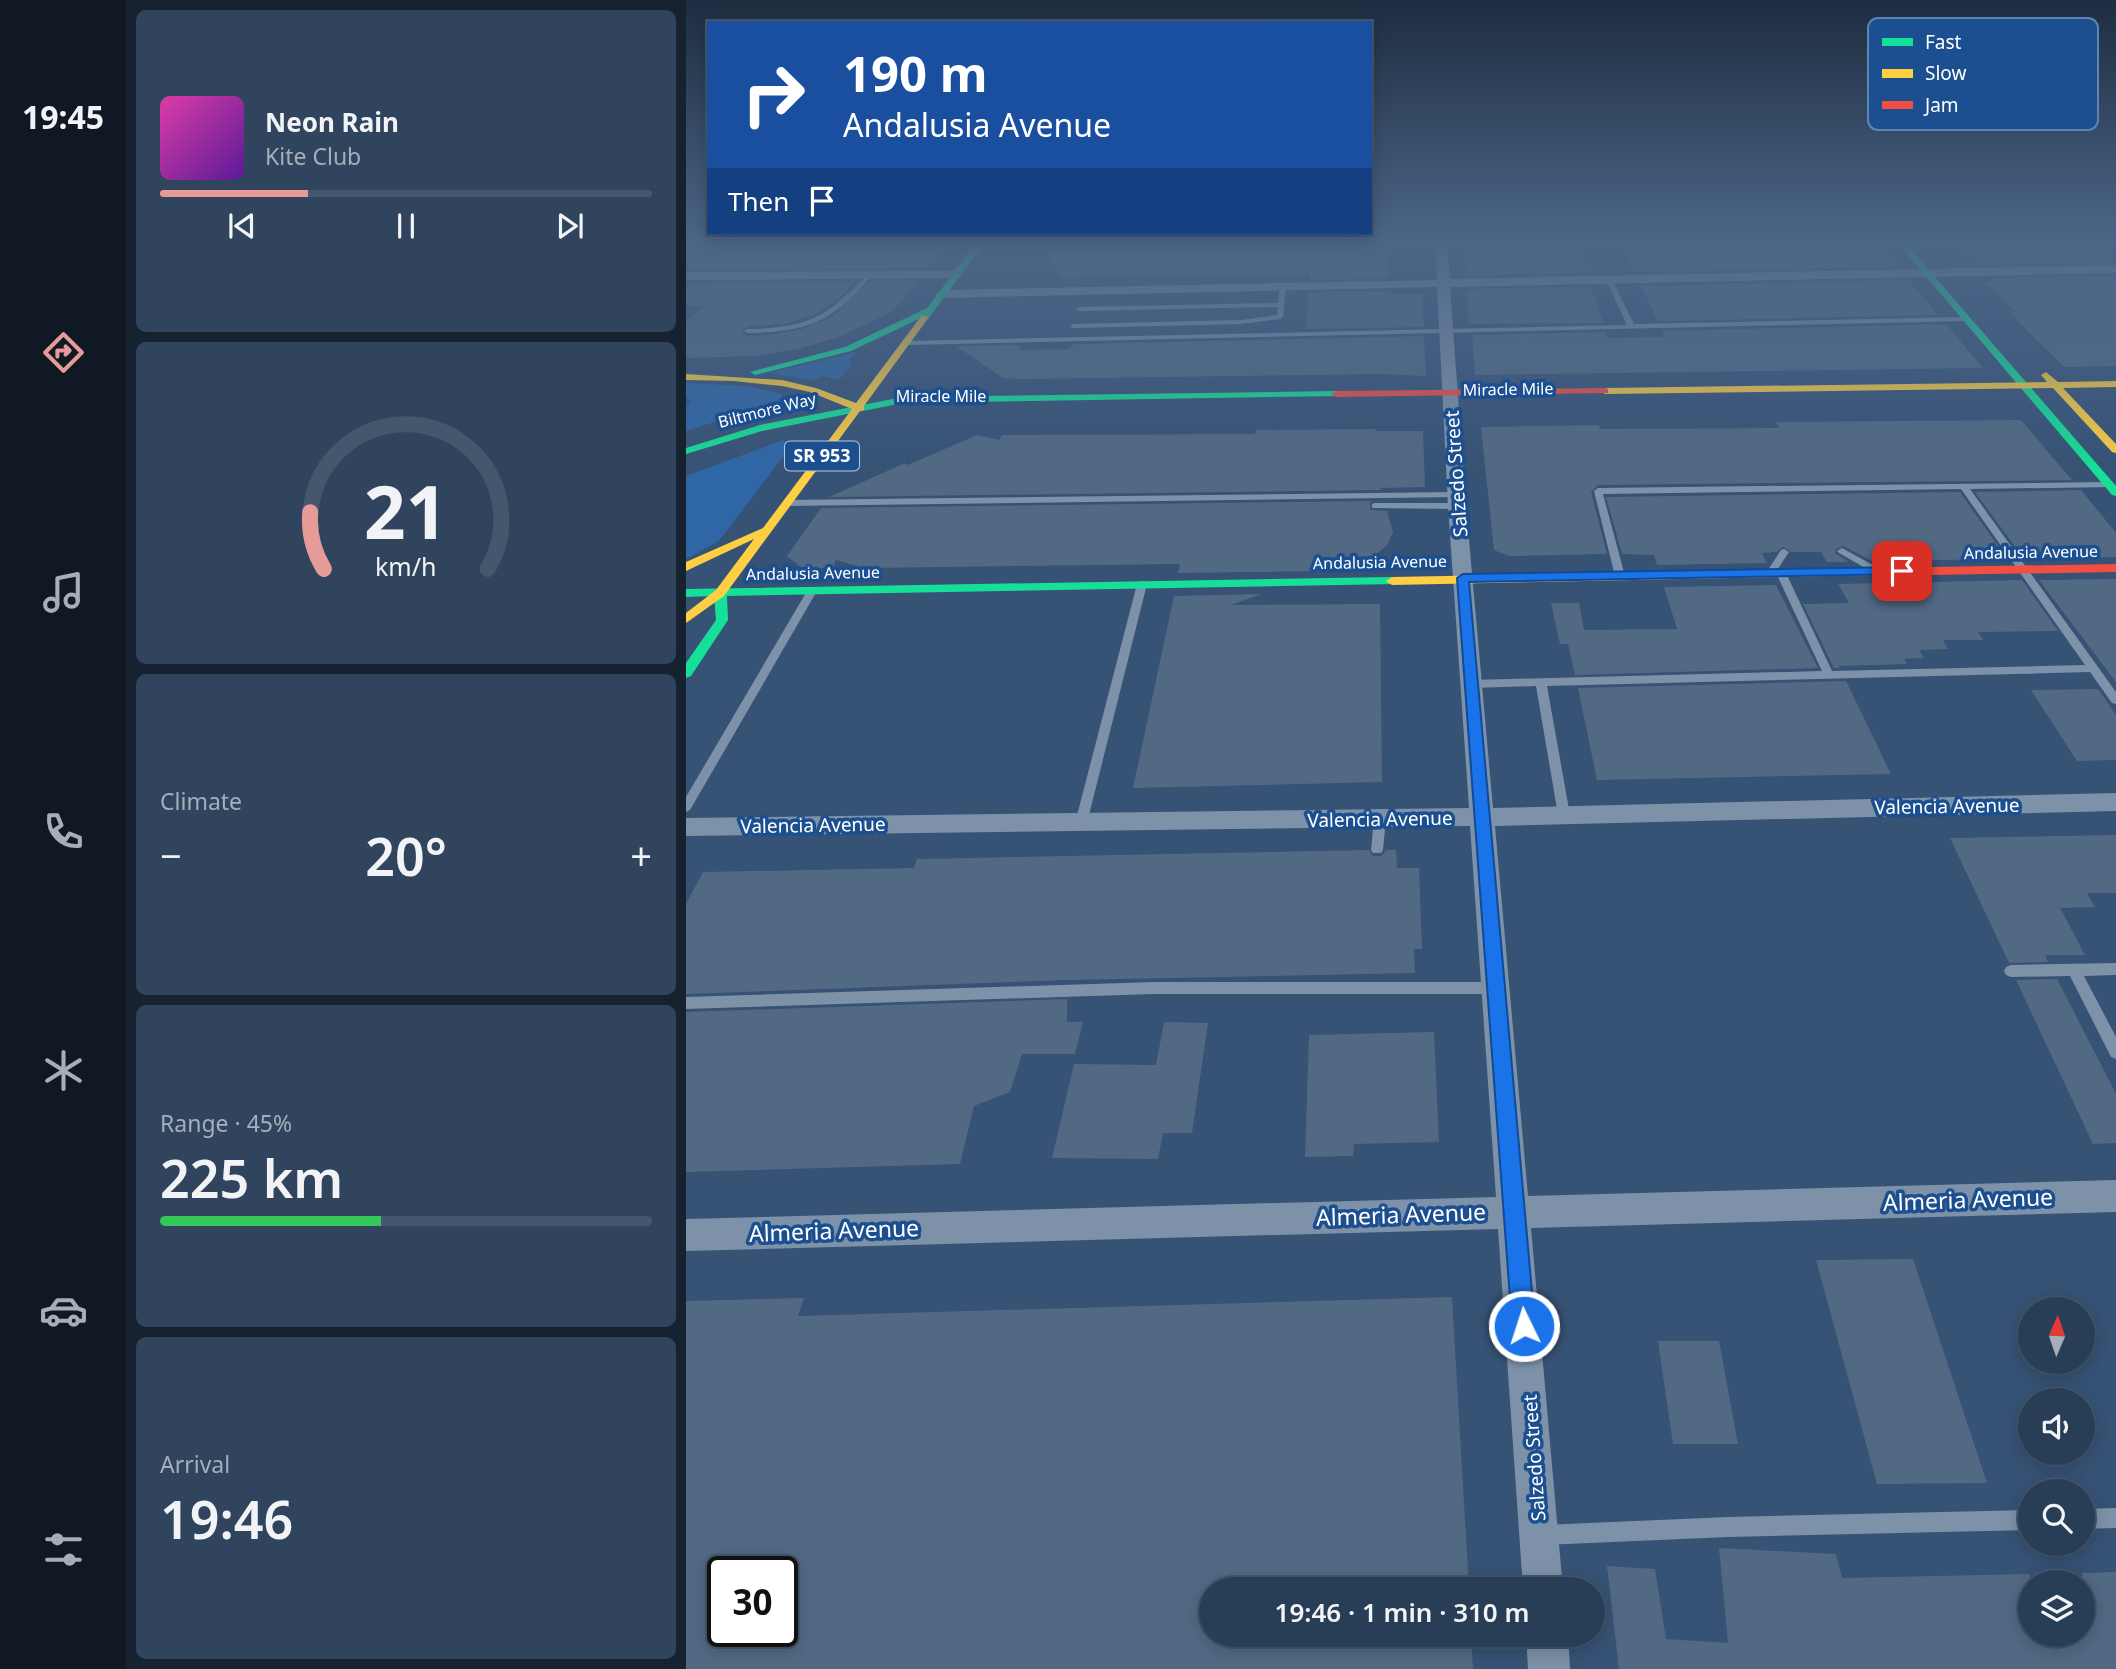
<!DOCTYPE html>
<html lang="en">
<head>
<meta charset="utf-8">
<style>
  :root { --surface:#283e57; --page:#30455d; --text:#f1f3f6; --muted:#a5aeba; --line:#44576d; --accent:#e69b98 }
  body { margin:0; font-family:"Noto Sans",sans-serif; background:var(--page); color:var(--text); height:100vh; display:flex; flex-direction:column; font-size:26px; white-space:nowrap }
  * { box-sizing:border-box; margin:0 }
  p { font-size:23px; color:var(--muted) }
  .icon { flex:none; width:38px; height:38px; fill:none; stroke:currentColor; stroke-width:2; stroke-linecap:round; stroke-linejoin:round }
  .map { position:relative; flex:1; overflow:hidden }
  .details { display:flex; flex-direction:column; gap:10px; padding:10px; background:#162230; width:560px }
  .details>* { flex:none }
  .guide { position:absolute; left:21px; top:21px; width:665px; height:214px; border-radius:0px; box-shadow:0 4px 18px #0003,0 0 0 2px var(--line); background:#1a4fa0; color:#fff; overflow:hidden }
  .needle { width:46px; rotate:2deg }
  .fabs { position:absolute; left:1332px; top:1297px; display:grid; gap:14px }
  .fabs a { display:grid; place-items:center; width:77px; height:77px; border-radius:50%; background:var(--surface); box-shadow:0 4px 18px #0003,0 0 0 2px var(--line); font-size:35px }
  .speed { position:absolute; left:21px; top:1556px; display:flex; gap:14px; font-size:35px; font-weight:700; text-align:center }
  .speed>* { display:grid; place-content:center; width:91px; height:91px; border-radius:50%; background:var(--surface); box-shadow:0 4px 18px #0003,0 0 0 2px var(--line); line-height:1 }
  .speed .limit { border:4px solid #111; border-radius:10px; background:#fff; color:#111 }
  .pin { position:absolute; display:grid; place-items:center; width:60px; height:60px; color:#fff; margin:-30px; border-radius:14px; box-shadow:0 4px 10px #0006 }
  .me { position:absolute; width:77px; margin:-38px; rotate:356deg; stroke-linejoin:round; filter:drop-shadow(0 0 5px #0008) }
  .turn { display:flex; align-items:center; gap:24px; height:147px; padding:0 21px; font-size:32px }
  .turn .icon { width:91px; height:91px; stroke-width:2.5 }
  .turn b { display:block; font-size:49px; line-height:60px }
  .then { display:flex; align-items:center; height:66px; padding:0 21px; background:#0003; gap:14px; font-size:26px }
  .big { font-size:52px; font-weight:600; line-height:1.1 }
  .details .card { flex:1; display:flex; flex-direction:column; justify-content:center; gap:10px; min-width:0; padding:0 24px; border-radius:10px; background:var(--page) }
  .details .dial { align-items:center; gap:0 }
  .dial svg { height:182px; overflow:visible; fill:none; stroke:var(--line); stroke-width:7; stroke-linecap:round; text-anchor:middle }
  .dial text { fill:var(--text); stroke:none }
  .song { display:flex; align-items:center; gap:21px }
  .cover { width:84px; height:84px; border-radius:10px; background:linear-gradient(135deg,hsl(320 70% 55%),hsl(270 70% 35%)) }
  .played { height:7px; border-radius:4px; background:linear-gradient(90deg,var(--accent) 30%,var(--line) 30%) }
  .keys { display:flex; justify-content:space-around; direction:ltr }
  .heat { display:flex; justify-content:space-between; align-items:center; font-size:38px; direction:ltr }
  .charge { height:10px; border-radius:5px; background:linear-gradient(90deg,#34c759 45%,var(--line) 0) }
  .trip { position:absolute; left:513px; top:1577px; width:406px; height:70px; border-radius:35px; background:var(--surface); box-shadow:0 4px 18px #0003,0 0 0 2px var(--line); font-weight:600; line-height:70px; text-align:center }
  main { display:flex; flex:1; min-height:0 }
  .tabs { display:flex; flex-direction:column; width:126px; justify-content:space-around; align-items:center; background:#101923; color:var(--muted) }
  .tabs .icon { width:49px; height:49px }
  .tabs .on { color:var(--accent) }
  .tabs b { font-size:32px; color:var(--text) }
  .map>svg:first-child { display:block }
  .green { fill:#2f66a5 }
  .building { fill:#526984; fill-rule:evenodd }
  .lines { fill:none; stroke-linecap:round; stroke-linejoin:round }
  .lane { fill:#7d92a8; fill-rule:evenodd }
  .street { fill:#7d92a8; fill-rule:evenodd }
  .fast { fill:#16e098; fill-rule:evenodd }
  .slow { fill:#ffcf43; fill-rule:evenodd }
  .jam { fill:#f24e42; fill-rule:evenodd }
  .route { fill:#1a73e8; stroke:#114b97; stroke-width:2 }
  .labels { text-anchor:middle; stroke-width:7; stroke-linejoin:round; paint-order:stroke }
  .far-street-label { font-size:16px; fill:#fff; stroke:#1b4f8f }
  .shield { fill:#1b4f8f; stroke:#bbcadd; stroke-width:2 }
  .shield-label { font-size:18px; font-weight:bold; fill:#fff }
  .street-label { font-size:19px; fill:#fff; stroke:#1b4f8f }
  .near-street-label { font-size:23px; fill:#fff; stroke:#1b4f8f }
  .key { fill:#1b4f8f; stroke:#5f84b1; stroke-width:2 }
  .key-label { font-size:19px; fill:#fff }
</style>
</head>
<body>
<main>
<nav class="tabs">
<b>19:45</b>
<svg class="icon on" aria-label="directions" viewBox="0 0 24 24"><path d="M12 3l9 9-9 9-9-9zM9 14v-3h6M13 9l2 2-2 2"/></svg>
<svg class="icon" aria-label="music" viewBox="0 0 24 24"><path d="M9 18V5l10-2v13"/><circle cx="6" cy="18" r="3"/><circle cx="16" cy="16" r="3"/></svg>
<svg class="icon" aria-label="phone" viewBox="0 0 24 24"><path d="M5 4h4l2 5-3 2q2 4 5 5l2-3 5 2v4C11 20 4 13 5 4z"/></svg>
<svg class="icon" aria-label="climate" viewBox="0 0 24 24"><path d="M12 3v18M4 7l16 10M4 17L20 7"/></svg>
<svg class="icon" aria-label="car" viewBox="0 0 24 24"><path d="M5 17H2v-5l4-1 3-4h7l3 4 3 1v5h-3M9 17h6M6 11h13"/><circle cx="7" cy="17" r="2"/><circle cx="17" cy="17" r="2"/></svg>
<svg class="icon" aria-label="filters" viewBox="0 0 24 24"><path d="M4 7h16M4 17h16"/><circle cx="9" cy="7" r="2"/><circle cx="15" cy="17" r="2"/></svg>
</nav>
<section class="details">
<div class="card">
<div class="song"><i class="cover"></i><div><b>Neon Rain</b><p>Kite Club</p></div></div>
<div class="played"></div>
<div class="keys"><svg class="icon" aria-label="previous" viewBox="0 0 24 24"><path d="M18 5L8 12l10 7zM5 5v14"/></svg><svg class="icon" aria-label="pause" viewBox="0 0 24 24"><path d="M8 5v14M16 5v14"/></svg><svg class="icon" aria-label="next" viewBox="0 0 24 24"><path d="M6 5l10 7-10 7zM19 5v14"/></svg></div>
</div>
<div class="card dial"><svg viewBox="0 0 100 80">
<path d="M14 69A42 42 0 1 1 86 69"/>
<path d="M14 69A42 42 0 0 1 8 44" stroke="#e69b98"/>
<text x="50" y="56" font-size="32" font-weight="700">21</text>
<text x="50" y="72" font-size="11">km/h</text>
</svg></div>
<div class="card"><p>Climate</p>
<div class="heat"><a>−</a><b class="big">20°</b><a>+</a></div>
</div>
<div class="card"><p>Range · 45%</p><b class="big">225 km</b><div class="charge"></div></div>
<div class="card"><p>Arrival</p><b class="big">19:46</b></div>
</section>
<div class="map">
<svg width="1430" height="1669" viewBox="0 0 1430 1669">
  <rect width="100%" height="100%" fill="#365274"/>
  <g class="green">
    <polygon points="170,352 163,359 166,365 153,380 137,376 126,380 83,373"/>
    <polygon points="0,383 63,386 97,395 91,402 0,431 0,407 5,402 0,397"/>
    <polygon points="97,440 106,445 33,541 0,559 0,476"/>
  </g>
  <g class="building">
    <polygon points="53,239 136,239 129,247 197,247 204,239 265,239 242,268 0,269 0,245 30,245 36,240"/>
    <polygon points="355,239 695,239 699,241 703,278 624,280 624,274 572,273 374,278"/>
    <polygon points="806,239 848,239 850,244 860,247 895,247 906,272 780,276 779,246 808,245"/>
    <polygon points="1121,239 1189,239 1212,267 949,272 938,249 958,249 955,244 987,242 1126,244"/>
    <polygon points="1263,239 1321,239 1325,241 1403,239 1430,262 1292,265"/>
    <polygon points="1430,276 1430,366 1378,367 1322,311 1329,311 1298,282 1309,281 1306,278"/>
    <polygon points="1223,280 1252,315 972,321 955,286"/>
    <polygon points="170,281 152,299 127,315 99,324 61,326 56,332 61,336 82,335 117,329 147,316 184,281 232,281 207,311 153,337 112,349 68,356 0,358 0,322 19,305 0,305 0,283"/>
    <polygon points="905,287 917,323 783,324 781,293 784,293 783,289"/>
    <polygon points="704,291 704,294 736,294 738,327 620,329 623,292"/>
    <polygon points="1260,324 1297,368 789,375 786,335 919,332 921,338 979,337 976,331"/>
    <polygon points="738,336 740,376 695,374 336,379 317,378 270,346 335,345 333,350 384,349 387,344"/>
    <polygon points="1335,420 1386,480 912,485 905,492 921,554 823,556 808,550 795,427 913,425 914,429 1093,428 1090,422"/>
    <polygon points="690,429 690,431 737,431 739,487 694,488 695,490 143,497 219,463 222,465 291,435 313,440 316,435 569,434 570,430"/>
    <polygon points="1395,490 1430,533 1430,557 1338,559 1289,492"/>
    <polygon points="1274,492 1321,559 1186,561 1157,546 1150,549 1149,553 1163,562 1141,562 1135,552 1105,552 1097,547 1090,552 1076,553 1081,563 971,565 968,555 936,554 920,497"/>
    <polygon points="687,501 684,502 684,510 701,511 707,532 702,544 692,553 643,571 492,573 494,564 178,568 150,560 147,568 116,568 101,556 135,508"/>
    <polygon points="1430,579 1430,682 1353,580"/>
    <polygon points="1336,580 1372,631 1292,632 1297,640 1257,640 1262,649 1233,650 1238,658 1218,659 1221,664 1153,666 1154,668 1148,668 1117,604 1163,603 1152,584"/>
    <polygon points="1090,585 1132,668 889,675 882,644 874,644 865,603 893,603 898,630 991,629 978,587"/>
    <polygon points="576,594 545,605 694,604 696,782 447,788 488,596"/>
    <polygon points="1160,681 1205,774 911,780 892,688"/>
    <polygon points="1412,689 1430,715 1430,760 1391,761 1345,690"/>
    <polygon points="1430,835 1430,893 1401,893 1409,907 1374,908 1399,955 1359,955 1362,962 1323,963 1264,838"/>
    <polygon points="683,850 687,856 695,856 700,850 710,850 711,868 733,868 736,949 728,949 729,973 381,980 0,994 0,904 17,872 228,868 231,859"/>
    <polygon points="1371,979 1430,1094 1430,1143 1407,1144 1330,980"/>
    <polygon points="381,999 381,1022 397,1022 389,1054 336,1054 324,1092 288,1106 274,1164 0,1172 0,1012"/>
    <polygon points="478,1022 522,1023 506,1133 477,1133 472,1159 366,1158 388,1064 470,1065"/>
    <polygon points="748,1032 753,1142 668,1144 667,1156 619,1157 623,1035"/>
    <polygon points="1227,1259 1301,1483 1191,1484 1130,1260"/>
    <path d="M 766,1297 L 783,1589 L 525,1589 L 525,1634 L 785,1634 L 787,1669 L 0,1669 L 0,1301 L 118,1298 L 112,1316 ZM 37,1572 L 96,1572 L 96,1631 L 37,1631 Z"/>
    <polygon points="972,1341 1033,1341 1052,1444 987,1444"/>
    <polygon points="1033,1548 1150,1554 1156,1578 1344,1574 1344,1634 1396,1634 1396,1573 1430,1572 1430,1669 933,1669 921,1566 969,1569 980,1639 1042,1643"/>
  </g>
  <g class="lines">
    <g class="lane">
      <polygon points="891,239 988,239 985,241 857,243 854,241 857,239"/>
      <path d="M 181,274 L 186,275 C 148,322 121,332 61,333 L 58,331 L 61,329 C 121,328 141,318 181,274 Z"/>
      <polygon points="923,278 926,280 948,324 1281,317 1284,319 1281,321 220,345 216,343 220,341 941,325 920,280"/>
      <polygon points="597,285 600,287 597,317 594,319 555,324 387,328 384,326 387,324 555,320 591,315 592,307 393,311 390,309 393,307 592,303 594,287"/>
      <polygon points="1423,482 1426,483 1426,487 1284,489 1430,692 1430,704 1426,703 1404,672 861,686 884,815 878,820 872,815 850,686 786,688 781,684 786,680 1136,671 1090,573 1095,570 1100,573 1146,671 1399,665 1275,489 917,494 939,576 934,579 929,576 908,491 912,488"/>
      <polygon points="770,492 774,495 773,497 100,506 96,503 100,500"/>
      <polygon points="689,503 771,503 775,506 771,509 686,508 686,504"/>
      <polygon points="1156,548 1194,569 1196,571 1194,573 1188,573 1153,553 1151,551"/>
      <polygon points="1098,549 1103,552 1088,575 1085,576 1082,575 1080,573 1095,550"/>
      <polygon points="456,581 461,584 401,823 399,826 391,826 389,823 451,584"/>
      <polygon points="126,588 131,591 4,810 0,812 0,797 121,591"/>
      <polygon points="694,813 700,818 697,850 695,853 687,853 685,850 688,818"/>
      <polygon points="1430,963 1430,975 1398,976 1430,1037 1430,1059 1425,1057 1384,976 1325,977 1320,975 1318,971 1320,967 1325,965"/>
      <polygon points="467,982 811,982 816,984 818,988 816,992 811,994 467,994 0,1009 0,997"/>
      <polygon points="1430,1508 1430,1528 1396,1529 1396,1509"/>
      <polygon points="1344,1510 1344,1530 1042,1537 857,1545 850,1542 847,1535 850,1528 857,1525 1042,1517"/>
    </g>
    <g class="street">
      <polygon points="749,239 761,239 764,279 1430,265 1430,273 764,287 780,506 807,808 1430,793 1430,811 809,826 842,1196 1430,1180 1430,1212 845,1228 877,1589 837,1589 812,1229 0,1251 0,1219 810,1197 784,826 0,836 0,818 783,808 762,506 751,287 256,298 249,294 256,290 751,280"/>
      <polygon points="270,271 276,275 275,278 0,280 0,272"/>
      <polygon points="840,1634 882,1634 884,1669 842,1669"/>
    </g>
    <g class="fast">
      <polygon points="293,239 301,239 242,319 235,318 165,351 69,375 64,372 159,347 241,308"/>
      <polygon points="1208,239 1216,239 1430,486 1430,496 1426,495"/>
      <polygon points="650,391 653,392 653,396 217,403 76,431 0,454 0,448 74,425 217,397"/>
      <polygon points="706,577 712,581 710,584 41,596 42,620 5,676 0,678 0,663 30,620 28,596 0,597 0,589"/>
    </g>
    <g class="slow">
      <polygon points="236,315 243,317 178,406 178,410 174,411 38,596 0,623 0,613 30,590 68,539 0,571 0,562 77,528 166,409 124,392 96,386 48,381 0,380 0,374 96,380 130,388 170,403"/>
      <polygon points="1360,372 1372,382 1430,381 1430,387 1377,388 1430,444 1430,453 1426,452 1367,388 919,394 914,391 919,388 1361,382 1355,375"/>
      <polygon points="1186,568 1190,569 1190,575 706,585 700,581 706,577"/>
    </g>
    <g class="jam">
      <polygon points="919,388 922,389 922,393 650,397 645,394 650,391"/>
      <polygon points="1430,564 1430,572 1186,576 1180,572 1186,568"/>
    </g>
  </g>
  <linearGradient id="sky" x2="0" y2="1"><stop stop-color="#1e2d40"/><stop offset="0.51" stop-color="#4c6688"/><stop offset="1" stop-color="#4c6688" stop-opacity="0"/></linearGradient>
  <rect width="1430" height="472" fill="url(#sky)"/>
  <polygon class="route" points="1216,567 1222,571 1220,574 783,582 849,1326 846,1334 838,1337 830,1334 826,1326 771,578 777,574"/>
  <g class="labels">
    <g class="far-street-label">
      <text transform="translate(822 389) rotate(-1)" y="6">Miracle Mile</text>
      <text x="255" y="402">Miracle Mile</text>
      <text transform="translate(81 410) rotate(-14)" y="6">Biltmore Way</text>
      <text transform="translate(1345 552) rotate(-1)" y="6">Andalusia Avenue</text>
      <text transform="translate(694 562) rotate(-1)" y="6">Andalusia Avenue</text>
      <text transform="translate(127 573) rotate(-1)" y="6">Andalusia Avenue</text>
    </g>
    <rect class="shield" x="99" y="441.5" width="74" height="29" rx="5"/>
    <g class="shield-label">
      <text x="136" y="462">SR 953</text>
    </g>
    <g class="street-label">
      <text transform="translate(770 474) rotate(-94)" y="7">Salzedo Street</text>
      <text transform="translate(1261 806) rotate(-1)" y="7">Valencia Avenue</text>
      <text transform="translate(694 819) rotate(-1)" y="7">Valencia Avenue</text>
      <text transform="translate(127 825) rotate(-1)" y="7">Valencia Avenue</text>
      <text transform="translate(848 1458) rotate(-94)" y="7">Salzedo Street</text>
    </g>
    <g class="near-street-label">
      <text transform="translate(1282 1200) rotate(-2)" y="8">Almeria Avenue</text>
      <text transform="translate(715 1215) rotate(-2)" y="8">Almeria Avenue</text>
      <text transform="translate(148 1231) rotate(-2)" y="8">Almeria Avenue</text>
    </g>
  </g>
  <rect x="1182" y="18" width="230" height="112" rx="10" class="key"/>
  <rect x="1196" y="38" width="31" height="8" fill="#16e098"/>
  <rect x="1196" y="69" width="31" height="9" fill="#ffcf43"/>
  <rect x="1196" y="101" width="31" height="8" fill="#f24e42"/>
  <g class="key-label">
    <text x="1239" y="49">Fast</text>
    <text x="1239" y="80">Slow</text>
    <text x="1239" y="112">Jam</text>
  </g>
</svg>
<div class="fabs">
<a><svg class="needle" viewBox="-14 -14 28 28"><path d="M0-13l5 13h-10z" fill="#e53935"/><path d="M0 13l5-13h-10z" fill="#a5aeba"/></svg></a>
<a><svg class="icon" aria-label="sound" viewBox="0 0 24 24"><path d="M4 9h4l5-4v14l-5-4H4zM17 9q2 3 0 6"/></svg></a>
<a><svg class="icon" aria-label="search" viewBox="0 0 24 24"><circle cx="10" cy="10" r="6"/><path d="M15 15l6 6"/></svg></a>
<a><svg class="icon" aria-label="layers" viewBox="0 0 24 24"><path d="M12 4l9 5-9 5-9-5zM3 14l9 5 9-5"/></svg></a>
</div>
<div class="speed"><div class="limit">30</div></div>
<div class="pin" style="left:1216px;top:571px;background:#d93025"><svg class="icon" aria-label="arrive" viewBox="0 0 24 24"><path d="M6 21V4h12l-3 4 3 4H6"/></svg></div>
<svg class="me" style="left:838px;top:1326px" viewBox="-20 -20 40 40"><circle r="17" fill="#1a73e8" stroke="#fff" stroke-width="3"/><path d="M0-11L8 9 0 5-8 9z" fill="#fff"/></svg>
<div class="trip">19:46 · 1 min · 310 m</div>
<div class="guide">
<div class="turn"><svg class="icon" aria-label="right" viewBox="0 0 24 24"><path d="M7 20v-9h11M14 6l5 5-5 5"/></svg><div><b>190 m</b>Andalusia Avenue</div></div>
<div class="then">Then<svg class="icon" aria-label="arrive" viewBox="0 0 24 24"><path d="M6 21V4h12l-3 4 3 4H6"/></svg></div>
</div>
</div>
</main>
</body>
</html>
